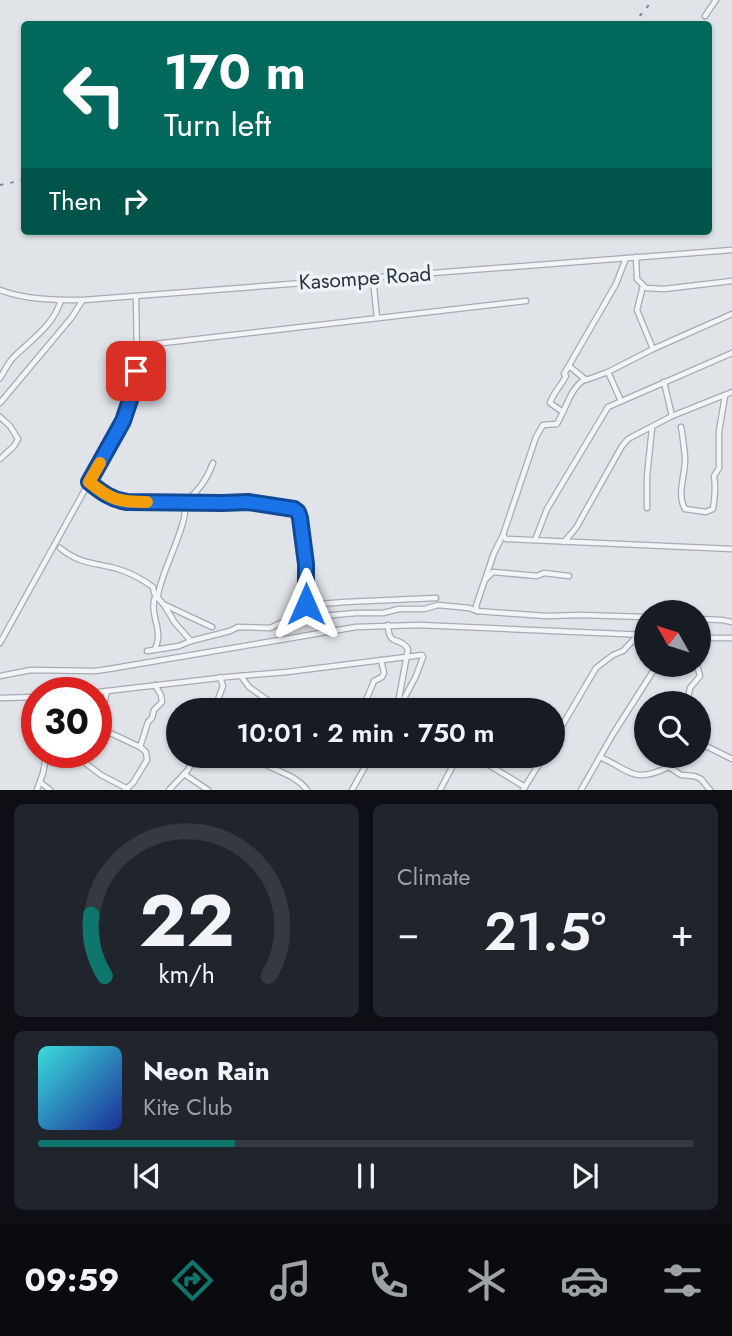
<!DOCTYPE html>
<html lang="en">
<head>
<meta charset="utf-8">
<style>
  :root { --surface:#171b24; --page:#20242c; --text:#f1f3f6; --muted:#9ea1a6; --line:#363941; --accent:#0f766e }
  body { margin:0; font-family:Jost,sans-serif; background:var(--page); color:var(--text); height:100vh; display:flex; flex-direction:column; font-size:26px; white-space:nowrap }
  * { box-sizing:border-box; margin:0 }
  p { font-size:23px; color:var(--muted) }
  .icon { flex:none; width:38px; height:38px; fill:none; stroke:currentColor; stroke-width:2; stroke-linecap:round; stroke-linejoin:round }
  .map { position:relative; height:790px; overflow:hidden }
  .side { display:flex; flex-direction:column; gap:14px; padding:14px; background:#0d0f14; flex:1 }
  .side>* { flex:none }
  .top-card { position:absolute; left:21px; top:21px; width:691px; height:214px; border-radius:7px; box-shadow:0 2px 5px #0004; background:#00695c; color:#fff; overflow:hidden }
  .needle { width:46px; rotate:309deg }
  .fabs { position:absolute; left:634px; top:600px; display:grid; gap:14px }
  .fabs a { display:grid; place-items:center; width:77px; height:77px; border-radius:50%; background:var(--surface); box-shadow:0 2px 5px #0004; font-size:35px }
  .speed { position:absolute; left:21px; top:677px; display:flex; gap:14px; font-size:35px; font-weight:700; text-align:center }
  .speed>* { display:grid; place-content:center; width:91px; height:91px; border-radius:50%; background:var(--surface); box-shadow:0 2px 5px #0004; line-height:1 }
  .speed .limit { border:10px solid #d22; background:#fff; color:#111 }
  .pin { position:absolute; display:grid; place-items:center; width:60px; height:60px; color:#fff; margin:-30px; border-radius:14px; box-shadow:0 4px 10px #0006 }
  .me { position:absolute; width:77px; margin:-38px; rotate:0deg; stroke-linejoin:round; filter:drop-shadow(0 0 5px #0008) }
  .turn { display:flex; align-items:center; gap:24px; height:147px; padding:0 28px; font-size:32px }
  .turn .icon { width:91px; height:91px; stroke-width:2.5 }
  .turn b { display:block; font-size:49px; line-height:60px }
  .then { display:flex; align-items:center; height:66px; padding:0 28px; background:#0003; gap:14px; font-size:26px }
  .big { font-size:52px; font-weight:600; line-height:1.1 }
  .side .widget { flex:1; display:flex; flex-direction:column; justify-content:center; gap:10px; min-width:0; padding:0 24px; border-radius:10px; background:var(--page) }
  .side .dial { align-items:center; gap:0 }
  .dial svg { height:182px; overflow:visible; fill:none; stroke:var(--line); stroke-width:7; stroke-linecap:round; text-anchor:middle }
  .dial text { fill:var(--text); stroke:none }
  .song { display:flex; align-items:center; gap:21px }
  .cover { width:84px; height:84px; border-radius:10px; background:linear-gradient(135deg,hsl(180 70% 55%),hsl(230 70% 35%)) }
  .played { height:7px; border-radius:4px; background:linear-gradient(90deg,var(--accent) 30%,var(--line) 30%) }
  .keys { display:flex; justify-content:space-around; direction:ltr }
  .heat { display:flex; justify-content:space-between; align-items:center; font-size:38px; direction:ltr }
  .side .tiles { flex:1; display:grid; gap:14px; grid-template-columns:1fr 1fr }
  .widget:last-child { grid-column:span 2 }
  .trip { position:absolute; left:166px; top:698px; width:399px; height:70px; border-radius:35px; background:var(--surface); box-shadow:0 2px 5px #0004; font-weight:600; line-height:70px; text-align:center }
  .dock { display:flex; height:112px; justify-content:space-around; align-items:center; background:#090b0e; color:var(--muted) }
  .dock .icon { width:49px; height:49px }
  .dock .selected { color:var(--accent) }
  .dock b { font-size:32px; color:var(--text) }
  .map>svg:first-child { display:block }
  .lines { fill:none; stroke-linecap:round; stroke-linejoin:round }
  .minor-casing { stroke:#a5abb2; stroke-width:7 }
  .minor { stroke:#f2f4f7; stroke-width:4.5 }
  .rail { stroke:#798591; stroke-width:2; stroke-dasharray:3.5 7; stroke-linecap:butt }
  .route-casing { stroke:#114b97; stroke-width:18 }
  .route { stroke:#1a73e8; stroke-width:12 }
  .slow { stroke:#f59e0b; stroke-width:12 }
  .labels { text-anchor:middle; stroke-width:7; stroke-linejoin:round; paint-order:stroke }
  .street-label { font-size:21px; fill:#29333f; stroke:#eff2f6 }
</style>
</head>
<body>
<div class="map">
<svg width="732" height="790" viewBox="0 0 732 790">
  <rect width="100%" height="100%" fill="#e0e4e8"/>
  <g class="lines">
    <defs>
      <g id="minor">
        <polyline points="705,16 716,0"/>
        <polyline points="636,257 637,279 646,288 664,289 732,281"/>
        <path d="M 626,258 L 616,284 L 564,374 L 566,376 C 561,386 553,393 550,403 L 563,412 L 557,424 L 543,425 L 536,437 L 503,535 L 506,539 L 732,549"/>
        <polyline points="373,278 377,318"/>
        <polyline points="643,286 637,310 653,349"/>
        <path d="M 0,290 C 27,300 54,300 83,300 L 732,250"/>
        <polyline points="137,346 526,301"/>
        <polyline points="569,366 586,380 608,372"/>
        <path d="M 0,378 C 4,372 7,365 12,359 C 30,340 53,327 61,300"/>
        <polyline points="664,382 672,416"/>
        <polyline points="621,401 608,372 653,349 732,314"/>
        <polyline points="0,403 72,317 82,301"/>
        <path d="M 563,412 C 569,399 573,387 585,379"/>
        <polyline points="0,417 10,426 18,439 14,446 0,459"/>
        <path d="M 681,427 C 683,437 684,447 685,457 C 686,474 676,494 685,509 L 706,512 L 713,509 C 715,497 716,488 714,476 L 719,468 L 719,431 L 725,396"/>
        <path d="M 89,482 C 101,492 112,500 127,502 L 248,502 L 294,509 L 298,512 L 300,518 C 302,535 305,552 306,569 C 306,580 304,593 306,604 L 309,605 L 345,602 L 436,598"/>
        <polyline points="647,508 647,476 652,428"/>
        <polyline points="503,535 494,553 476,606 477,611 546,616 581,615 646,617"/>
        <polyline points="535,540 547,509 608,407 732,353"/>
        <polyline points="564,542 576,528 622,446 628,439 672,416 732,392"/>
        <path d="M 60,548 C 81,565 94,562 118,569 C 131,573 142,579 153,587 L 154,593 L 164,605 L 175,623 L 191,641"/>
        <polyline points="486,579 493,572 537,576 544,573 569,576"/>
        <path d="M 158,596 C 160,573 191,520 184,503 C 198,492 207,480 213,463"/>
        <polyline points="165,605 212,627"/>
        <polyline points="698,619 722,620 732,622"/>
        <path d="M 388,625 C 389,648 399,635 408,649 L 397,709"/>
        <polyline points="698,638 732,638"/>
        <polyline points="0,643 123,421 130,400 137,356 136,297"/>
        <polyline points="154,650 179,646 191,641 230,631 238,627 270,628 287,620 299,618 356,613 383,613 399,609 424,609 438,605 469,608 477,611"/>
        <path d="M 147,651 L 154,650 C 166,631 147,614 156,595"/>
        <polyline points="0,676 31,670 95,671 109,669 356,627 419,625 646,635"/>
        <polyline points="241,676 249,687 281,710"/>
        <polyline points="107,691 100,723 104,730 140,747"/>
        <polyline points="90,693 227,677 287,672 422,655 423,657 416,676 398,710"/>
        <polyline points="0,698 37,697"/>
        <polyline points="687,704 690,688 700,676 697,665"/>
        <polyline points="214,710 223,686 220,677"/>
        <polyline points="362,710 374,681 382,677 384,673 381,660"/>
        <polyline points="96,734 100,724"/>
        <polyline points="553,741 596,668 613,655 623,651 638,635"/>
        <polyline points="698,742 732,759"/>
        <polyline points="88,752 84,762 101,775 128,789"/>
        <path d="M 253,756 C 269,771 294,772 307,790"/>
        <polyline points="474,756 525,787"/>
        <path d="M 600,757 C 632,771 632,784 669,767 L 681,775 L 694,776 L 701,779 L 710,790"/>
        <polyline points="184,774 208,790"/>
        <polyline points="40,782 50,790"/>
        <polyline points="37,790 43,773 47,752"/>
        <polyline points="125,790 133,783 147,760 146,752 140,747 148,722 152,718 154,710 162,702 161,695 155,685"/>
        <polyline points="169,790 188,770 195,756"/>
        <polyline points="352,790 371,756"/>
        <polyline points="440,790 458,756"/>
        <polyline points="523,790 544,756"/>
        <polyline points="581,790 613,734 657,665"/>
      </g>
    </defs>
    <use href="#minor" class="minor-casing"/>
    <use href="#minor" class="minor"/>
    <g class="rail">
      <polyline points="633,24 653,0"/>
      <polyline points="0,185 24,180"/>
    </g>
  </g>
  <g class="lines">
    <defs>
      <path id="route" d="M 136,371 L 130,400 L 123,421 L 89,482 C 101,492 112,500 127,502 L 223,503 L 248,502 L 294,509 L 298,512 L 300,518 L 306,564 L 306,604"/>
    </defs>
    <use href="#route" class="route-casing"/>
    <use href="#route" class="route"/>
    <path class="slow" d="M 100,463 L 89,482 C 111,500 118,502 147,502"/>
  </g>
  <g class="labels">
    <g class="street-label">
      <text transform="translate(365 278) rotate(-4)" y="7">Kasompe Road</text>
    </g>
  </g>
</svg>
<div class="fabs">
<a><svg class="needle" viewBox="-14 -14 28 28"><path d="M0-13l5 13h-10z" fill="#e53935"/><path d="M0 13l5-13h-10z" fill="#9ea1a6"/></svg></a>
<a><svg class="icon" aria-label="search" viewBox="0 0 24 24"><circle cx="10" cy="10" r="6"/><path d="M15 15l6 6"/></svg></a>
</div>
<div class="speed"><div class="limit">30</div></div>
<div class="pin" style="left:136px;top:371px;background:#d93025"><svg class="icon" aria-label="arrive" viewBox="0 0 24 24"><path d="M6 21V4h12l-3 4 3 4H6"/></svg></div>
<svg class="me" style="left:306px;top:604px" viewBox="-20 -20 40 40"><path d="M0-17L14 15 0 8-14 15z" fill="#1a73e8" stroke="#fff" stroke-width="4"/></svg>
<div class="trip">10:01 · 2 min · 750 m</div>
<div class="top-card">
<div class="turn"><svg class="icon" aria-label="left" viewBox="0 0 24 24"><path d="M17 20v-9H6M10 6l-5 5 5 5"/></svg><div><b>170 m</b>Turn left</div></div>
<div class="then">Then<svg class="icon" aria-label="right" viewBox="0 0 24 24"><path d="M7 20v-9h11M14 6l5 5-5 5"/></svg></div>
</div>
</div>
<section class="side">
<div class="tiles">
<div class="widget dial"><svg viewBox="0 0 100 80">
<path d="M14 69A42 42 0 1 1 86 69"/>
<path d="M14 69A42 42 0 0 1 8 42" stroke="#0f766e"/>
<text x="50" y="56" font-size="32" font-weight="700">22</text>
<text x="50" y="72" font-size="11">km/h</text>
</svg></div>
<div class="widget"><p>Climate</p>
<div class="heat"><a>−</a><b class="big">21.5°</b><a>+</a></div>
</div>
<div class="widget">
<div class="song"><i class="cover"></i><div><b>Neon Rain</b><p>Kite Club</p></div></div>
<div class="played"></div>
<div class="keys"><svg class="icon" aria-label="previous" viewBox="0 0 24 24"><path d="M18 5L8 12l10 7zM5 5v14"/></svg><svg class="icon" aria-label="pause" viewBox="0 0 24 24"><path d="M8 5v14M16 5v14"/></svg><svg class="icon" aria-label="next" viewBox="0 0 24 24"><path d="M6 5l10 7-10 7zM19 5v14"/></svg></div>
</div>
</div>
</section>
<nav class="dock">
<b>09:59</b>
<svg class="icon selected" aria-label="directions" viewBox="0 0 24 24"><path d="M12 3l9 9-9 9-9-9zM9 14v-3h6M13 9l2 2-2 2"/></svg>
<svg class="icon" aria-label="music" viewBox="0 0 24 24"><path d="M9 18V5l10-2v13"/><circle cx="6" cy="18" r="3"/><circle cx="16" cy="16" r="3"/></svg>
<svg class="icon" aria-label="phone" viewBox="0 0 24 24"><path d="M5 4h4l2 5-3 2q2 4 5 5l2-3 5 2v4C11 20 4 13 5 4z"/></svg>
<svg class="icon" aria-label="climate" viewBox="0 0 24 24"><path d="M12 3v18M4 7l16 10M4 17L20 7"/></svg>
<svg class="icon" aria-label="car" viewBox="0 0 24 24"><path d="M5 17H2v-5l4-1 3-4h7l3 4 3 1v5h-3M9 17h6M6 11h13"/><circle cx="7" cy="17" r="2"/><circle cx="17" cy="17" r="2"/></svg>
<svg class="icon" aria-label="filters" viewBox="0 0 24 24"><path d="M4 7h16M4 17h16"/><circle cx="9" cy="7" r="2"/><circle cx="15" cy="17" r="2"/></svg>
</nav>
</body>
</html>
